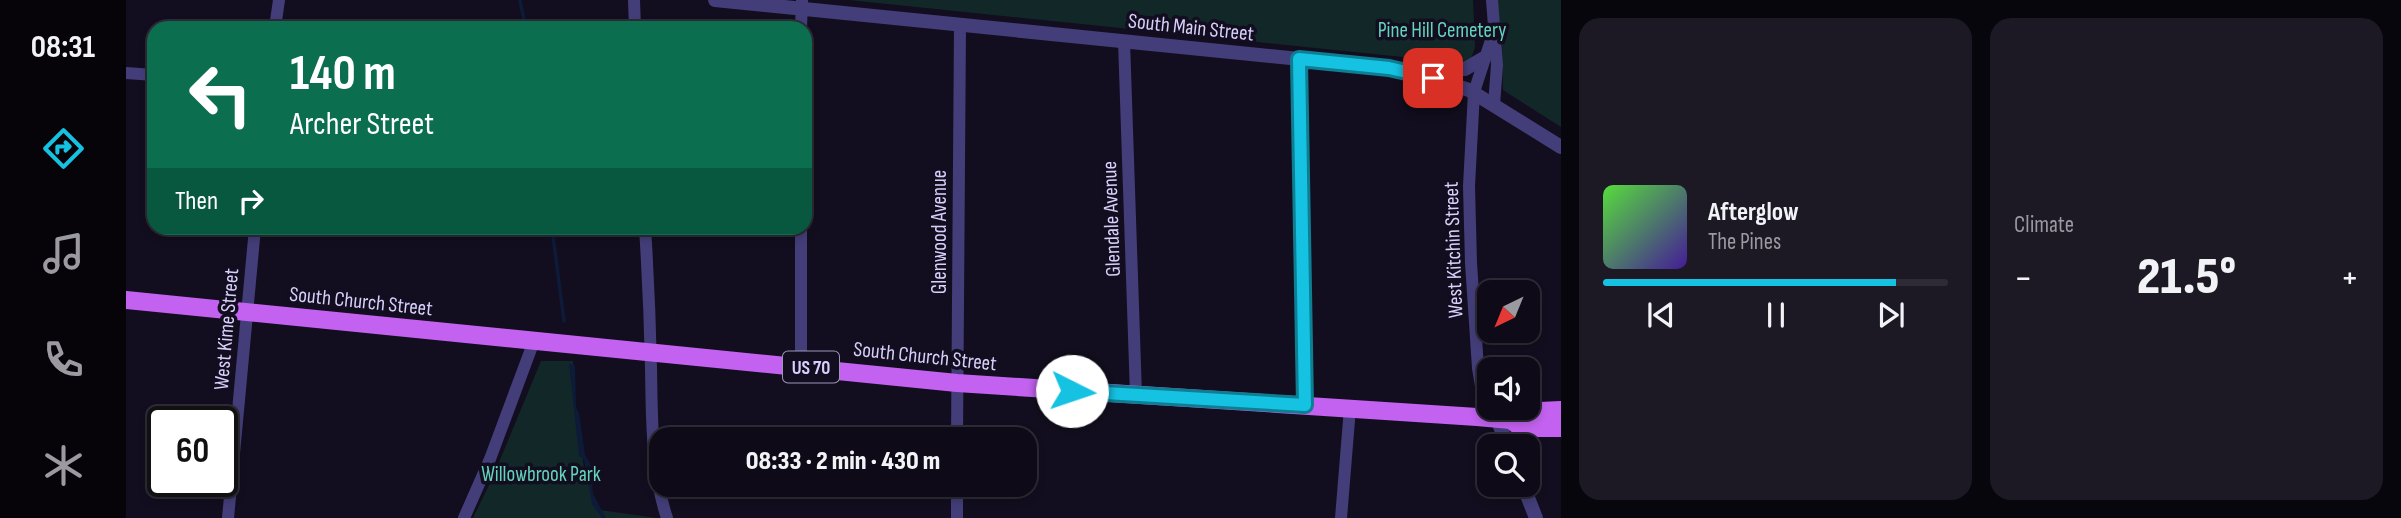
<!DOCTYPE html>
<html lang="en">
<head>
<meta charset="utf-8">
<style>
  :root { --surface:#0e0a17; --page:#1c1824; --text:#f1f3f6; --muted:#9b9aa1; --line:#2e2b36; --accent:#15c2e2 }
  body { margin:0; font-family:"Sofia Sans Condensed",sans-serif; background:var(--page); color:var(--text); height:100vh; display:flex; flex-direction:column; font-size:26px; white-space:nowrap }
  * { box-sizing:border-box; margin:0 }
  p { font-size:23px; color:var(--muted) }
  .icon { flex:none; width:38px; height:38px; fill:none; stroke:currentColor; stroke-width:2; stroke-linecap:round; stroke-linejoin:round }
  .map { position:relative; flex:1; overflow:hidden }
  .details { display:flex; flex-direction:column; gap:18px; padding:18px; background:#08060d; width:840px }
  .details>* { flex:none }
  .top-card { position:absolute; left:21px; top:21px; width:665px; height:214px; border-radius:21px; box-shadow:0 4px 10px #0003,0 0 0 2px var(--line); background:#0b6e4f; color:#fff; overflow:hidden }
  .needle { width:46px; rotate:223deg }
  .tools { position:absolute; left:1351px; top:280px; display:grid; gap:14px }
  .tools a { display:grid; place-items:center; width:63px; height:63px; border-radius:14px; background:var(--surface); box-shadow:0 4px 10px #0003,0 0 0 2px var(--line); font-size:35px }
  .speed { position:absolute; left:21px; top:406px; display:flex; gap:14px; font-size:35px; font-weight:700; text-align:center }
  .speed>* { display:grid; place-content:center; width:91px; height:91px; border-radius:50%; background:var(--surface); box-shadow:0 4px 10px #0003,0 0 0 2px var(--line); line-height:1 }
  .speed .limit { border:4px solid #111; border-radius:10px; background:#fff; color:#111 }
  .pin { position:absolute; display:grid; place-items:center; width:60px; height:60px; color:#fff; margin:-30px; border-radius:14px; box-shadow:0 4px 10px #0006 }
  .me { position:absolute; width:77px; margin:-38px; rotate:94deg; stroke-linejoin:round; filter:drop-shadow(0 0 5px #0008) }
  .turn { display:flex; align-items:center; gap:24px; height:147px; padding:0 28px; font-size:32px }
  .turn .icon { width:91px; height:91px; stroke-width:2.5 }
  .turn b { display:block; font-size:49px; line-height:60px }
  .then { display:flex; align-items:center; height:66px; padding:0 28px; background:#0003; gap:14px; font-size:26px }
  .big { font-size:52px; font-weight:800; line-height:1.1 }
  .details .widget { flex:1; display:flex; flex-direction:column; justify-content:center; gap:10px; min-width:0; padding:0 24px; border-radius:21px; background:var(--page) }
  .song { display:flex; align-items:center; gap:21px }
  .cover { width:84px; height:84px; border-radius:10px; background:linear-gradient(135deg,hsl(110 70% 55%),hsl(260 70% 35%)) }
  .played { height:7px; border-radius:4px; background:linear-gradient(90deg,var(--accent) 85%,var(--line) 85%) }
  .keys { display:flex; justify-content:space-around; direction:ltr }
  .heat { display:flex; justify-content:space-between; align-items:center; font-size:38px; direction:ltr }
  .details .tiles { flex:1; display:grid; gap:18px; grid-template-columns:repeat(2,1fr) }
  .trip { position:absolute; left:523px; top:427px; width:388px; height:70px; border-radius:21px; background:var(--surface); box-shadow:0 4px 10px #0003,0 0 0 2px var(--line); font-weight:800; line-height:70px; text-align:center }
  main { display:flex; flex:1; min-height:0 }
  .menu { display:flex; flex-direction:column; width:126px; justify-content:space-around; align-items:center; background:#060409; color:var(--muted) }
  .menu .icon { width:49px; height:49px }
  .menu .on { color:var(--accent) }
  .menu b { font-size:32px; color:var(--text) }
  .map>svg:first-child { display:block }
  .green { fill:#122828 }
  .water { fill:#0d1b39 }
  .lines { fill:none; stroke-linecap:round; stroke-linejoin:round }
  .stream { stroke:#0d1b39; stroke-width:3.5 }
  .minor { stroke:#433e79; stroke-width:12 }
  .tertiary { stroke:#433e79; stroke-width:14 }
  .primary { stroke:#c362f0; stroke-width:18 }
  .route-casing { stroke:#0e7e93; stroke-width:18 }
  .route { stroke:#15c2e2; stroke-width:12 }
  .labels { text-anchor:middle; stroke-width:7; stroke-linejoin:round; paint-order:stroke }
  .shield { fill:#120e1f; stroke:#9d96b9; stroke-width:2 }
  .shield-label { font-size:19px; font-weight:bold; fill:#d8d0fb }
  .street-label { font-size:21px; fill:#d8d0fb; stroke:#120e1f }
  .park-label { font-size:21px; fill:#64d3bd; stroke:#120e1f }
</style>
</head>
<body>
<main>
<nav class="menu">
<b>08:31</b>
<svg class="icon on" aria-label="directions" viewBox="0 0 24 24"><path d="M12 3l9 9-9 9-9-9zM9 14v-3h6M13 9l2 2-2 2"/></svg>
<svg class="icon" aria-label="music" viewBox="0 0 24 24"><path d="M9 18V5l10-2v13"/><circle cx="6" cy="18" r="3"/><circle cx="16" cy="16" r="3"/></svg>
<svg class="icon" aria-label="phone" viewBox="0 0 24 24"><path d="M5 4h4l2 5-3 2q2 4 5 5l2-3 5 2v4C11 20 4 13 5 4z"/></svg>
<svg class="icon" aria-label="climate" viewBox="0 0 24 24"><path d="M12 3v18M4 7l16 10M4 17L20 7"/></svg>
</nav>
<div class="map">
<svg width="1435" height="518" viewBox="0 0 1435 518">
  <rect width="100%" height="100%" fill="#120e1f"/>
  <g class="green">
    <polygon points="723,0 1347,0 1349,47 1345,59 1335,63"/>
    <polygon points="1371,0 1435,0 1435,127 1377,90 1376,45 1371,33"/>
    <polygon points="415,361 447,361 450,415 459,475 474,510 530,518 347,518 366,479"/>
  </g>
  <polygon class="water" points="443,364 449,365 450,407 453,413 459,455 465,465 467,494 480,518 476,518 466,504 458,460 453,456"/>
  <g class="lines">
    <g class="stream">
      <polyline points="394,1 400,28"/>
      <polyline points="426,228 438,321"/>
    </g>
    <g class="minor">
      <polyline points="508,0 509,28"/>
      <polyline points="1366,0 1371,65 1368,105"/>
      <polyline points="149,28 153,0"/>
      <polyline points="675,28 676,0"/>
      <polyline points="998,41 1010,395"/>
      <polyline points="1173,59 1179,405"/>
      <polyline points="0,73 28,75"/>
      <path d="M 519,228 C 522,274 524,321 525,368 C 526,418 525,470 541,518"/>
      <polyline points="675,366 675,228"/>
      <polyline points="1363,405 1356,392 1352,368 1345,263 1343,186 1348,92 1368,31"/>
      <polyline points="831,439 834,25"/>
      <polyline points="102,518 129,228"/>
      <polyline points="338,518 364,459 408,341"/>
      <polyline points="831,518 831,485"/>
      <polyline points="1215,518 1224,408"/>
    </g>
    <g class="tertiary">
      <polyline points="589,0 1263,68 1290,73 1343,90 1435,147"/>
      <polyline points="1296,70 1339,69 1358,58"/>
      <polyline points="1371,419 1382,446"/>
      <polyline points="1397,485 1410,518"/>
    </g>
    <g class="primary">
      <polyline points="0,300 831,383 1351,417 1385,420 1395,428 1435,428"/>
      <polyline points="1385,420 1390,412 1435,410"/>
    </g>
  </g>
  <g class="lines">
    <defs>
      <polyline id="route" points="946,391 1179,405 1173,59 1263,68 1307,78"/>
    </defs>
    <use href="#route" class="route-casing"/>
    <use href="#route" class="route"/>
  </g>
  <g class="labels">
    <rect class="shield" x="657" y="351.5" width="56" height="31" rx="5"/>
    <g class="shield-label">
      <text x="685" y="374">US 70</text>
    </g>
    <g class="street-label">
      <text transform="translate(1065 27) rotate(6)" y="7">South Main Street</text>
      <text transform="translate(985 219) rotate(-92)" y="7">Glendale Avenue</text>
      <text transform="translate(813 232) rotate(-90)" y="7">Glenwood Avenue</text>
      <text transform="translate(1327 250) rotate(-92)" y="7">West Kitchin Street</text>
      <text transform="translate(235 301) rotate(6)" y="7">South Church Street</text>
      <text transform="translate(100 329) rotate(-85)" y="7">West Kime Street</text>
      <text transform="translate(799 356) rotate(6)" y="7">South Church Street</text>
    </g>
    <g class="park-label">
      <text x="1316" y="37">Pine Hill Cemetery</text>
      <text x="415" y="481">Willowbrook Park</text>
    </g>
  </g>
</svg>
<div class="tools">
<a><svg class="needle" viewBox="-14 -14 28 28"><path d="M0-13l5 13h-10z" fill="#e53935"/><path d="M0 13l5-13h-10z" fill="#9b9aa1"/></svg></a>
<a><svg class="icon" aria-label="sound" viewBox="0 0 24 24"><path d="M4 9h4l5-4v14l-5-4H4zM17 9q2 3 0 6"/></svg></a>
<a><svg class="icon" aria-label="search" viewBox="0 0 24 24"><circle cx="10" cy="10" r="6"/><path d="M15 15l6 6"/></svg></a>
</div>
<div class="speed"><div class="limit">60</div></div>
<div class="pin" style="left:1307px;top:78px;background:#d93025"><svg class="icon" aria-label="arrive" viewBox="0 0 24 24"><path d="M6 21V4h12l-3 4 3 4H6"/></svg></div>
<svg class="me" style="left:946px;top:391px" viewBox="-20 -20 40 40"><circle r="19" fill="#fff"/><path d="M0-13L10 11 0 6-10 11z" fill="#15c2e2"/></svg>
<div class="trip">08:33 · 2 min · 430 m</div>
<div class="top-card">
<div class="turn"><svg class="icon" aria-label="left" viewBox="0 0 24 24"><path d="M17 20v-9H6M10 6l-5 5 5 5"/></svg><div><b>140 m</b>Archer Street</div></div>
<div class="then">Then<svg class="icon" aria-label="right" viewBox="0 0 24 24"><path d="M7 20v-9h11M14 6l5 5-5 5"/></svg></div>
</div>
</div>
<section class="details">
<div class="tiles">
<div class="widget">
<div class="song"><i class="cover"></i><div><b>Afterglow</b><p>The Pines</p></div></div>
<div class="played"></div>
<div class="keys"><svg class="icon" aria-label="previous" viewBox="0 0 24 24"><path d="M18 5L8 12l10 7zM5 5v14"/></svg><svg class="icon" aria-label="pause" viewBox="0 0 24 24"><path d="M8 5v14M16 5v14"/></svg><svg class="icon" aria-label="next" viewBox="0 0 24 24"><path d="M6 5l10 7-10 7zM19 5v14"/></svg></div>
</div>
<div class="widget"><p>Climate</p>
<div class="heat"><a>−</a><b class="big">21.5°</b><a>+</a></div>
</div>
</div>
</section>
</main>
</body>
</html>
